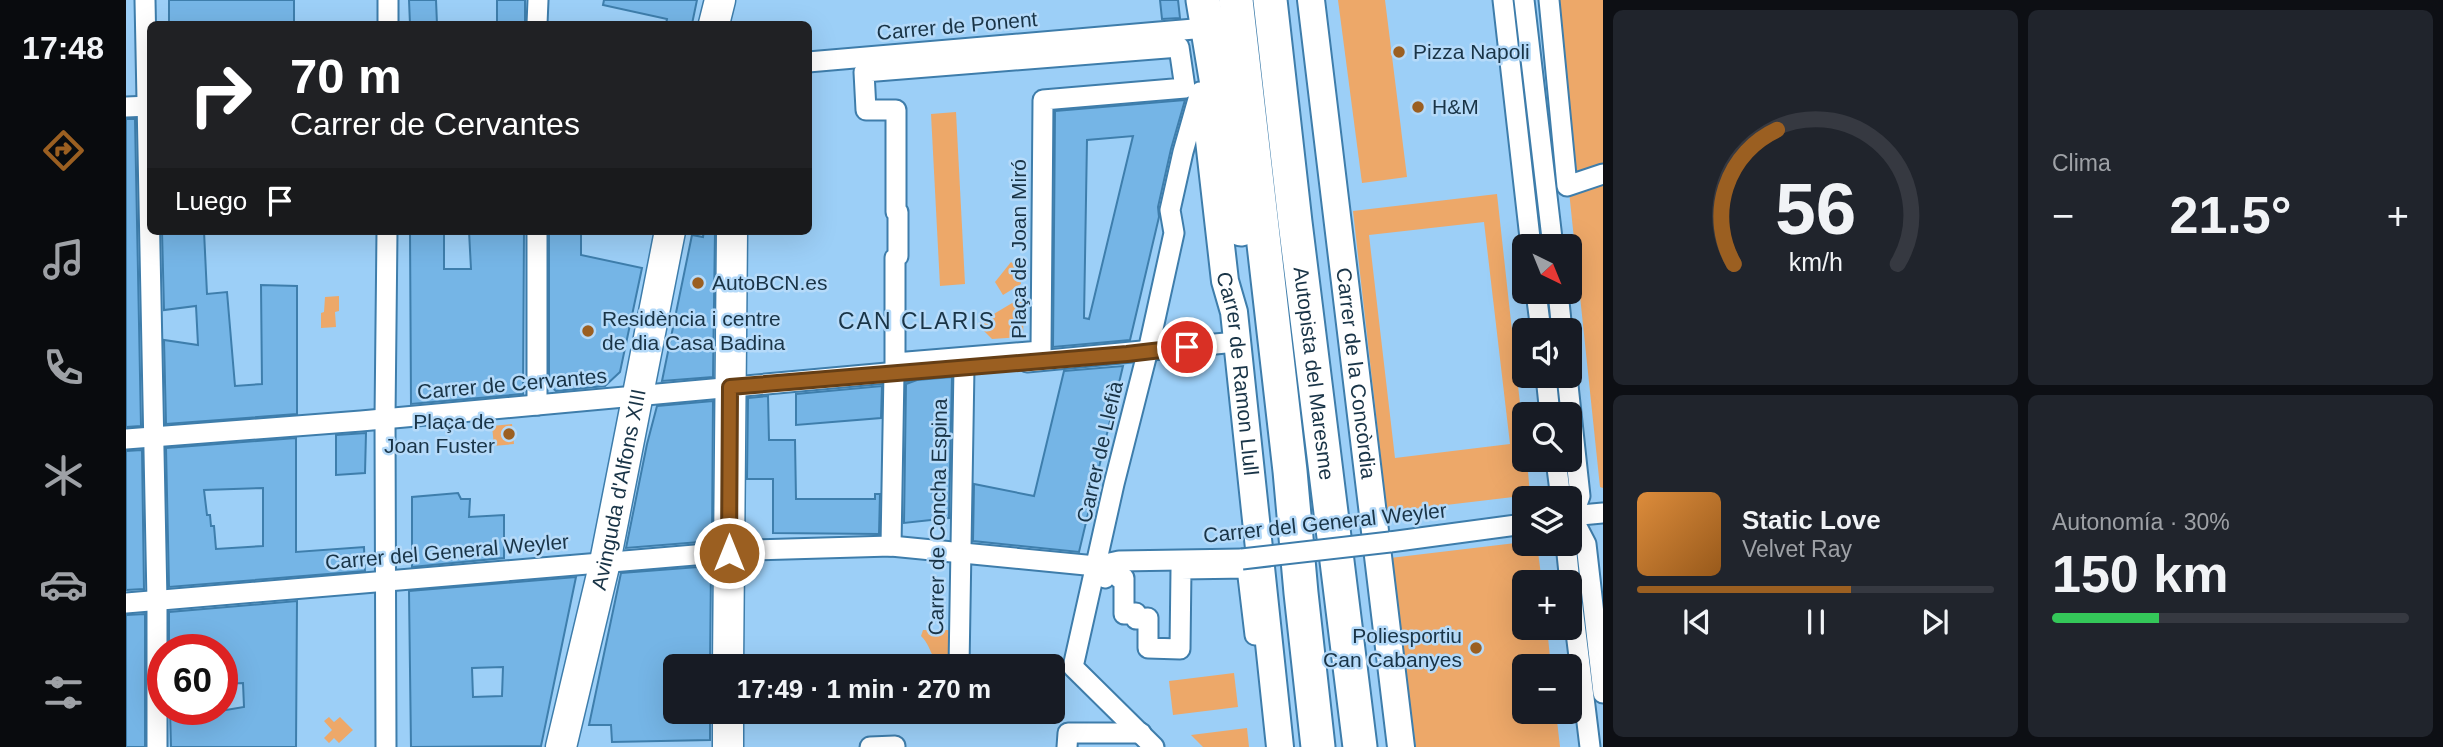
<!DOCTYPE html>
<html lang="es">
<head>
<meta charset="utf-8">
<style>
  :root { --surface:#171b24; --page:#20242c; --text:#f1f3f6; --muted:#9ea1a6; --line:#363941; --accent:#9b5f21 }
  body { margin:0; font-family:Helvetica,sans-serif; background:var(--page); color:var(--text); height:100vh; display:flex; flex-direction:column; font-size:26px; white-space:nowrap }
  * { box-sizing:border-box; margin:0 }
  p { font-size:23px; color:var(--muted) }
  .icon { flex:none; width:38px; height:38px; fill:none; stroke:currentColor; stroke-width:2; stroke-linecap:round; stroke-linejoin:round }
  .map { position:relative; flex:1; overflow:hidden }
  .side { display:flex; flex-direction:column; gap:10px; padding:10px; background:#0d0f14; width:840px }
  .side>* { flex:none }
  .top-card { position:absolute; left:21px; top:21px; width:665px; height:214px; border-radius:10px; box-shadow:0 7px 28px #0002; background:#202124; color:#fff; overflow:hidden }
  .needle { width:46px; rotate:137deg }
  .buttons { position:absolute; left:1386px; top:234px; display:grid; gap:14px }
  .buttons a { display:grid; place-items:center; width:70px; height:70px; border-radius:10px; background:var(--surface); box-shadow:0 7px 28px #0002; font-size:35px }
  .speed { position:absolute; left:21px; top:634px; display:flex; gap:14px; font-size:35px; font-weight:700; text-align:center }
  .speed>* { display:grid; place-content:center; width:91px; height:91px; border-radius:50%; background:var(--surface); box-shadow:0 7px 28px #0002; line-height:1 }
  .speed .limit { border:10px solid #d22; background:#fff; color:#111 }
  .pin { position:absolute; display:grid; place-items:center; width:60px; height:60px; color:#fff; margin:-30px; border:4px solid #fff; border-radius:50%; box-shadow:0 2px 7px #0007 }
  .me { position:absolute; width:77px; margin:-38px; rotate:0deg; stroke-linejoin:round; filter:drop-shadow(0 0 5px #0008) }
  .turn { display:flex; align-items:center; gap:24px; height:147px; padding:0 28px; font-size:32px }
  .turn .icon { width:91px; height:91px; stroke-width:2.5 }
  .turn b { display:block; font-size:49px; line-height:60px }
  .then { display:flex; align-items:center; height:66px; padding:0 28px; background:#0003; gap:14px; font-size:26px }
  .big { font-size:52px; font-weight:700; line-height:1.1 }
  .side .widget { flex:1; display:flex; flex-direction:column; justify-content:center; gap:10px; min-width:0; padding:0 24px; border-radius:10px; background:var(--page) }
  .side .dial { align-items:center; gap:0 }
  .dial svg { height:182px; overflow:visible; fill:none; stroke:var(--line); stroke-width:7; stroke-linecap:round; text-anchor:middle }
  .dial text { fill:var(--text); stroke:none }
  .song { display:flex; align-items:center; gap:21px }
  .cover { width:84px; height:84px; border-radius:10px; background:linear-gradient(135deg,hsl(30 70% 55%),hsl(30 70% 35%)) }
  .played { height:7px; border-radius:4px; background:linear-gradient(90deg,var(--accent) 60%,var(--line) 60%) }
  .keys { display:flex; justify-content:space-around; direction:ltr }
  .heat { display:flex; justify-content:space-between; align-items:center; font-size:38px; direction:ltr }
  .charge { height:10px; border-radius:5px; background:linear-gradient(90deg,#34c759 30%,var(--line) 0) }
  .side .tiles { flex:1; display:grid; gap:10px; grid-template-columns:repeat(2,1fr) }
  .trip { position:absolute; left:537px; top:654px; width:402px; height:70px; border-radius:10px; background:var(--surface); box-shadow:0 7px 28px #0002; font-weight:700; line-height:70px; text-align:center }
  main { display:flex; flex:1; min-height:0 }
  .tab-bar { display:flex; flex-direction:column; width:126px; justify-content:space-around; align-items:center; background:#090b0e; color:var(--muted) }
  .tab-bar .icon { width:49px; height:49px }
  .tab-bar .current { color:var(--accent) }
  .tab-bar b { font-size:32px; color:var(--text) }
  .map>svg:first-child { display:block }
  .green { fill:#eda869; fill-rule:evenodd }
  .building { fill:#75b5e6; stroke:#3e7eac; stroke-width:2; fill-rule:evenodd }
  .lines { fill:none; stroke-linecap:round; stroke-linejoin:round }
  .street-casing { stroke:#3e7dab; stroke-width:23 }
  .secondary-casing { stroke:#3e7dab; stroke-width:30 }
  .primary-casing { stroke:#3e7dab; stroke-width:33 }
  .highway-casing { stroke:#3e7dab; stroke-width:37 }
  .street { stroke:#fff; stroke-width:19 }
  .secondary { stroke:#fff; stroke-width:26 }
  .primary { stroke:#fff; stroke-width:30 }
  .highway { stroke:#fff; stroke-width:33 }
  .street-bridge-casing { stroke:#3e7dab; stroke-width:23; stroke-linecap:butt }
  .street-bridge { stroke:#fff; stroke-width:19 }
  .route-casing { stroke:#653e15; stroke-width:18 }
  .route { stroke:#9b5f21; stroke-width:12 }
  .poi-dot { fill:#9b5f21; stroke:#b5daf9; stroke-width:2.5 }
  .labels { text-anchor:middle; stroke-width:5; stroke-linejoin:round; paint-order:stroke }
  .street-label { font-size:21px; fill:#193447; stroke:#b5daf9 }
  .poi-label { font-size:21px; fill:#193447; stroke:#b5daf9; text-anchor:start }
  .neighbourhood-label { font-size:23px; letter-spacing:2px; fill:#193447; stroke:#b5daf9 }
</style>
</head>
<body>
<main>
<nav class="tab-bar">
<b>17:48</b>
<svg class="icon current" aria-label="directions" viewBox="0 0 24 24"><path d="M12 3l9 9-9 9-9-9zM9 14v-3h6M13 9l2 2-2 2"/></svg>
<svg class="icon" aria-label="music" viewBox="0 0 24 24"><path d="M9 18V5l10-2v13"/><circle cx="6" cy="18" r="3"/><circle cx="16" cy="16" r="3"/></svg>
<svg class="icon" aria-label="phone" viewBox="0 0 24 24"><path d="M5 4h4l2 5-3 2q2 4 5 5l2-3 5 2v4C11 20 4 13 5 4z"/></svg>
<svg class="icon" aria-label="climate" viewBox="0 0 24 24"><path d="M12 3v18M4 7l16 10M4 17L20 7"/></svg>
<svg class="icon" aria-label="car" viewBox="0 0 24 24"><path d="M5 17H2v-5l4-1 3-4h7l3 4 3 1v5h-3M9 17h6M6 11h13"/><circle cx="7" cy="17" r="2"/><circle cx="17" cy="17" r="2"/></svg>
<svg class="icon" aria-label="filters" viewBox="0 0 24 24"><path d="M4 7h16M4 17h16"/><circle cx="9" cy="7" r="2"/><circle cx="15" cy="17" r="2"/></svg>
</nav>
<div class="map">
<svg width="1477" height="747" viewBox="0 0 1477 747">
  <rect width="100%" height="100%" fill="#9ccff7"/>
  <g class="green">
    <polygon points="1212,0 1259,0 1281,177 1236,183"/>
    <polygon points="1423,0 1477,0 1477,488 1474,487"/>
    <polygon points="830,112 839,284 814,286 805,114"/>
    <path d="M 1371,194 L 1398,440 L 1398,460 L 1401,460 L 1404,495 L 1261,512 L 1227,211 ZM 1358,222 L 1384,444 L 1269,458 L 1243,235 Z"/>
    <polygon points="885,262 895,270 895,284 877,295 869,282"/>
    <polygon points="213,296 213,311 209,312 210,327 195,328 195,313 198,312 199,297"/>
    <polygon points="898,296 897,337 866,339 851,324"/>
    <polygon points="386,424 388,444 368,446 366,426"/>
    <polygon points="1398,542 1398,544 1411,544 1416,583 1398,583 1398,628 1421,628 1425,667 1398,667 1398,712 1430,712 1434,747 1290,747 1264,558"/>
    <path d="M 797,630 L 827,630 L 826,666 C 800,660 809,650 795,636 Z"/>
    <polygon points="1108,673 1112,707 1047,715 1043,681"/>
    <polygon points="203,717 208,722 214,717 227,730 213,743 208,738 203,743 198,738 206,730 198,721"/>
    <polygon points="1121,728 1123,747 1077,747 1065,735"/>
  </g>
  <g class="building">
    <rect x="43" y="0" width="125" height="24"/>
    <polygon points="283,0 310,0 311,24 284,24"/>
    <rect x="371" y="0" width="28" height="24"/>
    <polygon points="478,0 571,0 566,24 540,24 541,19 477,5"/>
    <polygon points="1034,0 1052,0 1054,18 1036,19"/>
    <path d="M 1059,100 L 1045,149 L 1032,207 L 1033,217 L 1004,340 L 927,347 L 929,111 ZM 1007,136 L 963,319 L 958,318 L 961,140 Z"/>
    <polygon points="0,119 9,119 15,426 0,427"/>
    <polygon points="36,231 78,231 81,294 101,292 109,386 136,384 135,285 171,286 171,414 40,424 38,340 72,345 70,306 38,310"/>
    <polygon points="284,231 318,231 318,269 345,269 343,231 398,231 397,394 285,404"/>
    <polygon points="423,231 455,231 455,255 516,268 494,372 479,386 430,391 423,385"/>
    <polygon points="578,231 589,231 587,377 536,381 566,235 577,237"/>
    <polygon points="997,366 953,552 847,541 848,484 908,496 938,371"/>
    <polygon points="826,377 823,518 778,523 780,384 791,380"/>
    <polygon points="756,386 755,418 670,425 670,394"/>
    <polygon points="642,396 643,440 669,440 670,499 749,499 749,494 754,494 753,534 647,533 647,479 621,479 622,398"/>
    <polygon points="587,401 586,541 500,548 521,444 531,406"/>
    <polygon points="240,433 239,473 210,475 210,435"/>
    <path d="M 170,438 L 170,552 L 238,547 L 239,571 L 43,587 L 40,448 ZM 137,488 L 137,546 L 90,549 L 88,526 L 85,526 L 84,515 L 81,515 L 78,490 Z"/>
    <polygon points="16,450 18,589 0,590 0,451"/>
    <polygon points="332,493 335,499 344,499 343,517 378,515 378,558 286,567 286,497"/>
    <polygon points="585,566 584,667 550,667 550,712 584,712 584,740 486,742 485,725 463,725 495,573"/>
    <path d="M 450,577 L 415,746 L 285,747 L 283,591 ZM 377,667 L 376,696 L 347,697 L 346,668 Z"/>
    <polygon points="171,601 170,747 45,747 44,709 88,709 88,712 118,707 117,683 96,684 96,649 43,649 43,612"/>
    <polygon points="19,614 19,747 0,747 0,615"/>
  </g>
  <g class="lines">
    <defs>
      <g id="street">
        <polyline points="19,0 31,601 31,747"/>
        <polyline points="262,0 262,24"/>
        <polyline points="1377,0 1405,247"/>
        <polyline points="1398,0 1427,247"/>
        <polyline points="1423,0 1441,186 1477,174"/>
        <polyline points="411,24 412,0"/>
        <polygon points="1053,47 1059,88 917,100 915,351 769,363 769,258 772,256 772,212 770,212 770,110 740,110 738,72"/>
        <polyline points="682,62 1068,29"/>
        <polyline points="0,107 24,106"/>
        <polyline points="411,231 411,405"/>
        <polyline points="1410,292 1415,331"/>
        <polyline points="1432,292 1436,331"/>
        <polyline points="901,362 1110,342"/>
        <polyline points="1420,376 1424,415"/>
        <polyline points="1441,376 1454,496 1444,524"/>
        <polyline points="0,439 235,421 783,371"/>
        <polyline points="1430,460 1435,499"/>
        <polyline points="1444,513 1460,544 1477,693"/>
        <polyline points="1444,516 1477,513"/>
        <polyline points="1264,542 1398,524"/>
        <polyline points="1440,544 1444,583"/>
        <polyline points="765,546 768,372"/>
        <polyline points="979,578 984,570 994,569 993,578 998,578 998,614 1010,613 1010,619 1022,618 1022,648 1054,649 1055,569 1121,568 1129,635"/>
        <polyline points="1444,583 1464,747"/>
        <polyline points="0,603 628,550 765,546 970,566 993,561 1116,559"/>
        <polyline points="833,667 838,367"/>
        <polyline points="260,747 259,418 261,231"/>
        <polyline points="744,747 769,746"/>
        <polyline points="941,747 942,733 1015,733"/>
        <polyline points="1028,747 947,667 988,484 1024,342 1048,233 1044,210 1057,152 1074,92"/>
      </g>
      <g id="secondary">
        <path id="s1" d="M 1185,0 L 1275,747"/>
        <path id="s2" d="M 1078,96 L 1099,281 L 1108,312 L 1154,747"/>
      </g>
      <g id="primary">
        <polyline points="588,24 594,0"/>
        <polyline points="602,667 606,231"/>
        <path id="s3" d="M 435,747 L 479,562 L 544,231"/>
        <polyline points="602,747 602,712"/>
      </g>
      <g id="highway">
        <polyline points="1077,0 1115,229"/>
        <polyline points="1110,0 1164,471 1175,593 1192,747"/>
        <path id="s4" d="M 1144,0 L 1169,222 L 1234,747"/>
      </g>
    </defs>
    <use href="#street" class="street-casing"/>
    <use href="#secondary" class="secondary-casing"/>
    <use href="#primary" class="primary-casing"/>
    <use href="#highway" class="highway-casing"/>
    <use href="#street" class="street"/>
    <use href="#secondary" class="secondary"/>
    <use href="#primary" class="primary"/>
    <use href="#highway" class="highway"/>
    <defs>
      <polyline id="street-bridge" points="1116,559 1264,542"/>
    </defs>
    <use href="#street-bridge" class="street-bridge-casing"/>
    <use href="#street-bridge" class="street-bridge"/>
  </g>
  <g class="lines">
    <defs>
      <polyline id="route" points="603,553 604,387 1001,354 1061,347"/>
    </defs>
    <use href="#route" class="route-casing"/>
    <use href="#route" class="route"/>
  </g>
  <g class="poi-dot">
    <circle cx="1273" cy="52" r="7"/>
    <circle cx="1292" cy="107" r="7"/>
    <circle cx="572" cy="283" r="7"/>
    <circle cx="462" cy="331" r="7"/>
    <circle cx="383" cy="434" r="7"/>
    <circle cx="1350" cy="648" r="7"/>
  </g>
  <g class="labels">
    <g class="street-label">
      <text transform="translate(831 26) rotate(-5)" y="7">Carrer de Ponent</text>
      <text transform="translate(893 249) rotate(-90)" y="7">Plaça de Joan Miró</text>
      <text dy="7" stroke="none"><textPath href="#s2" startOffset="280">Carrer de Ramon Llull</textPath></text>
      <text dy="7" stroke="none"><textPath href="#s4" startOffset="376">Autopista del Maresme</textPath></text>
      <text dy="7" stroke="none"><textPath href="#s1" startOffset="376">Carrer de la Concòrdia</textPath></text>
      <text transform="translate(386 384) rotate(-5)" y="7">Carrer de Cervantes</text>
      <text transform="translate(974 452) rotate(-77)" y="7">Carrer de Llefià</text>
      <text dy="7" stroke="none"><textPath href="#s3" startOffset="264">Avinguda d'Alfons XIII</textPath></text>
      <text transform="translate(812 517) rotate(-89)" y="7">Carrer de Concha Espina</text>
      <text transform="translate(1199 523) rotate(-6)" y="7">Carrer del General Weyler</text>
      <text transform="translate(321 552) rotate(-5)" y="7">Carrer del General Weyler</text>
    </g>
    <g class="poi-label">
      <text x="1287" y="59">Pizza Napoli</text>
      <text x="1306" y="114">H&amp;M</text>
      <text x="586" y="290">AutoBCN.es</text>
      <text x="476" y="326">Residència i centre<tspan x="476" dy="24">de dia Casa Badina</tspan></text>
      <text x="369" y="429" text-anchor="end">Plaça de<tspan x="369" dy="24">Joan Fuster</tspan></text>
      <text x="1336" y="643" text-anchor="end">Poliesportiu<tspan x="1336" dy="24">Can Cabanyes</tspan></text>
    </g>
    <g class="neighbourhood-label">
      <text x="791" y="329">CAN CLARIS</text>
    </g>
  </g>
</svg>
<div class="buttons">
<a><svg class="needle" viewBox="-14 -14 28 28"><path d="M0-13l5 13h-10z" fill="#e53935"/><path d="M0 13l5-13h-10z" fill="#9ea1a6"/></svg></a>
<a><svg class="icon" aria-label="sound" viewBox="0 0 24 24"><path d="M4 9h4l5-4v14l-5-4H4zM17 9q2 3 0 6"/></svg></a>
<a><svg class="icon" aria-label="search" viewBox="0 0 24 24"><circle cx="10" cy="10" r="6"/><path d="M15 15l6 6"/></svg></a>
<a><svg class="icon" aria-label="layers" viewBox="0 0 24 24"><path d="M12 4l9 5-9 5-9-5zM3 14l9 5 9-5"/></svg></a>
<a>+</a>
<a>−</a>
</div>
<div class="speed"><div class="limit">60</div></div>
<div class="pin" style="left:1061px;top:347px;background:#d93025"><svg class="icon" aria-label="arrive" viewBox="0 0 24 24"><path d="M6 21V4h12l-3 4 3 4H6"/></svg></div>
<svg class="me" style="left:603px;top:553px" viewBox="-20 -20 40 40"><circle r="17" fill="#9b5f21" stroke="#fff" stroke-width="3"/><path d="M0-11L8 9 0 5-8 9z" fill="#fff"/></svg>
<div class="trip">17:49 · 1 min · 270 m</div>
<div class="top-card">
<div class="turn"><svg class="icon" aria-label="right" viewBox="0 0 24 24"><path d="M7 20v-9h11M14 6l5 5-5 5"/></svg><div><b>70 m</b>Carrer de Cervantes</div></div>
<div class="then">Luego<svg class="icon" aria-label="arrive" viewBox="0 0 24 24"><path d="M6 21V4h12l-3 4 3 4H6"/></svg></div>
</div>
</div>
<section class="side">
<div class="tiles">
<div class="widget dial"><svg viewBox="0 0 100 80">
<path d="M14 69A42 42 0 1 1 86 69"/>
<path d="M14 69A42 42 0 0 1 33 10" stroke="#9b5f21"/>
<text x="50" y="56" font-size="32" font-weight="700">56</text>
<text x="50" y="72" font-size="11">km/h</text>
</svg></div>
<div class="widget"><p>Clima</p>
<div class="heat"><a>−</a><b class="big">21.5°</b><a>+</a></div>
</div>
<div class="widget">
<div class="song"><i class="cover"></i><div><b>Static Love</b><p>Velvet Ray</p></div></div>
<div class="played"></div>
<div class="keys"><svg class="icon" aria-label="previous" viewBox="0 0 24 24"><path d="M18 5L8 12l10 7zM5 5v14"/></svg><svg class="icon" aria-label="pause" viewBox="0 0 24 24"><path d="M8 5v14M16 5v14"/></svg><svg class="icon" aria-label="next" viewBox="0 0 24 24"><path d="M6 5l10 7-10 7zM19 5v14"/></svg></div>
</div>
<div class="widget"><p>Autonomía · 30%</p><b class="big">150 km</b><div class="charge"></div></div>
</div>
</section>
</main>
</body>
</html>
